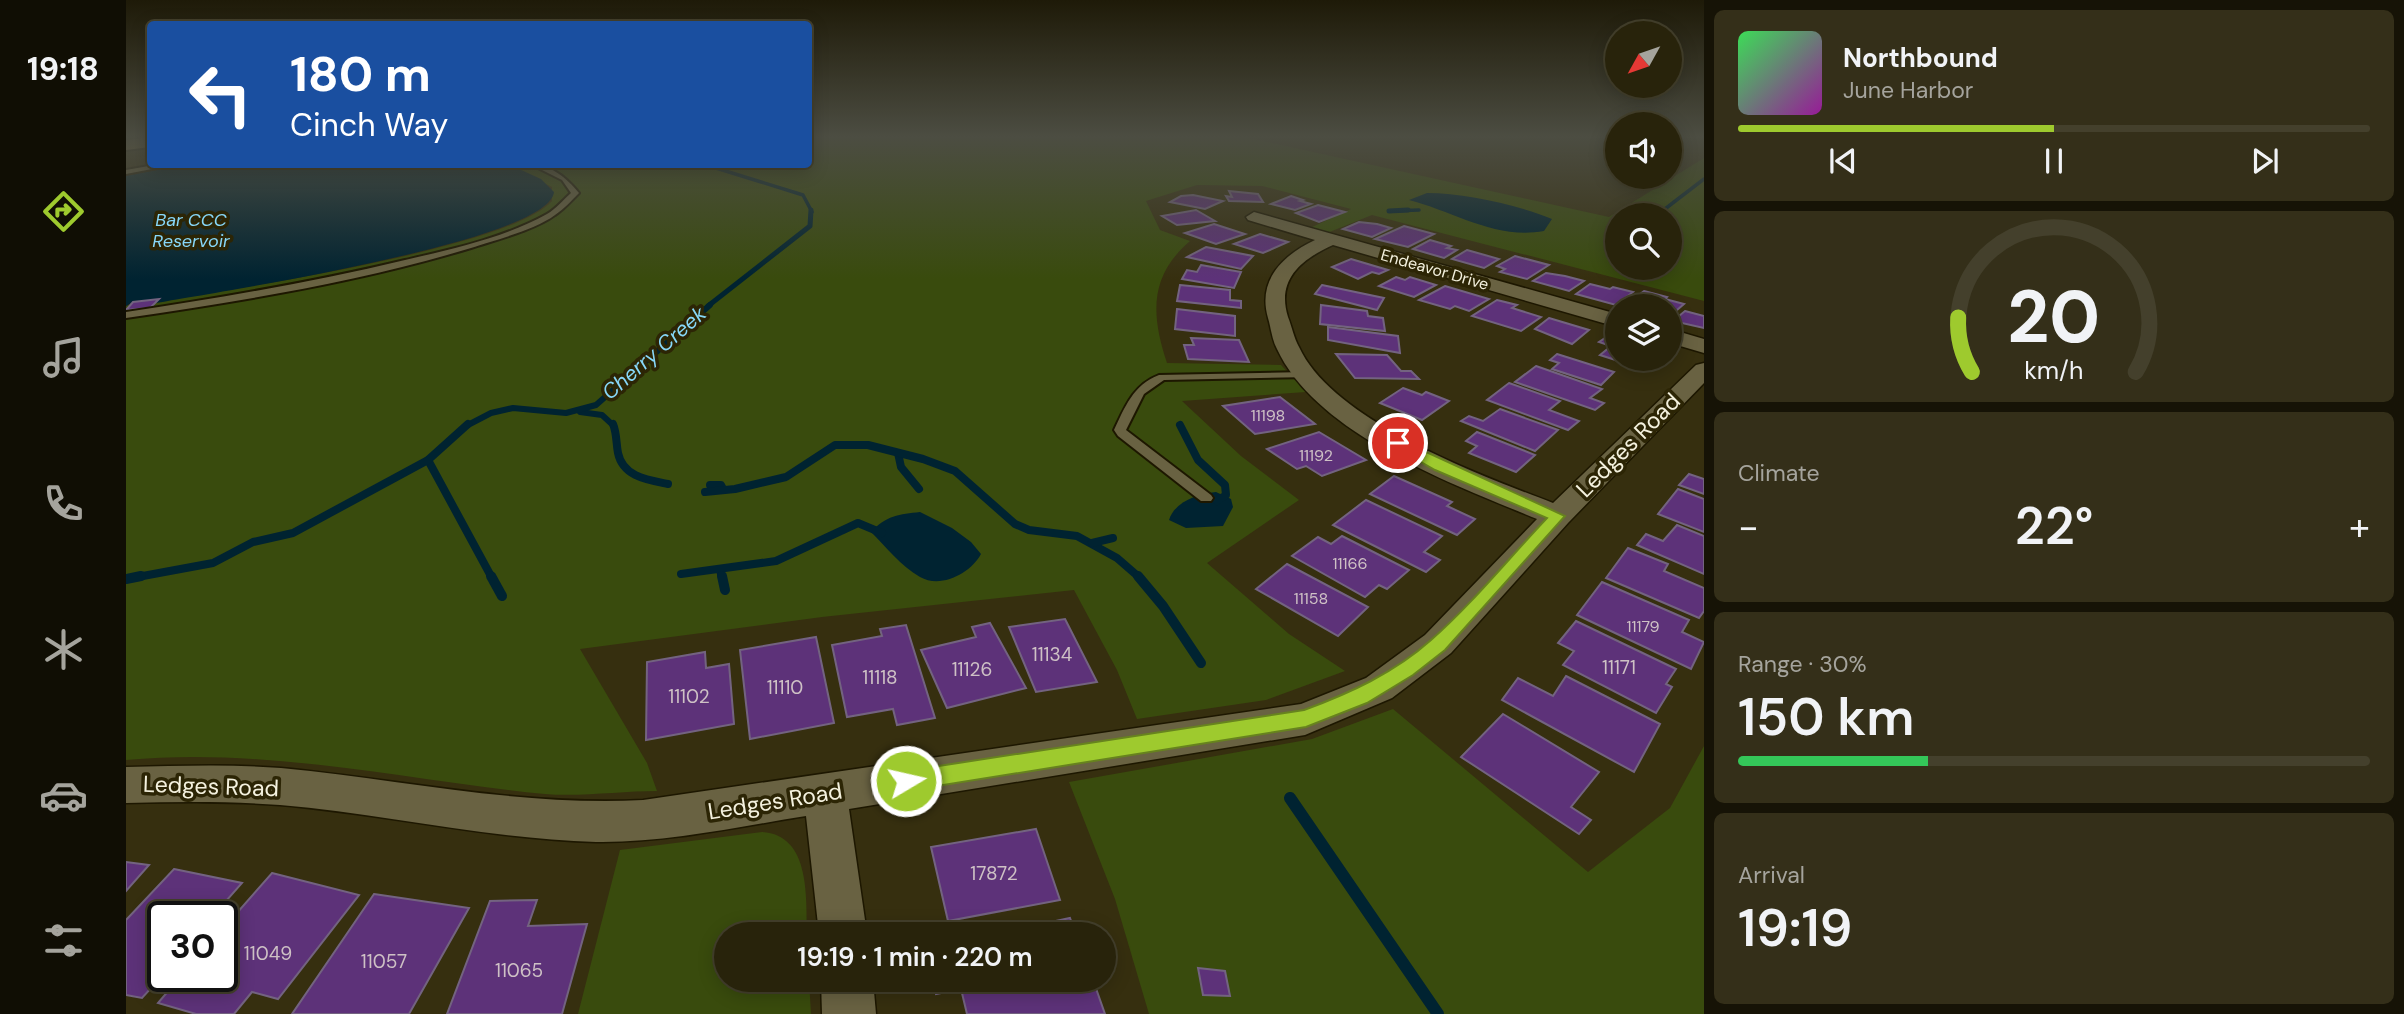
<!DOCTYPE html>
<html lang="en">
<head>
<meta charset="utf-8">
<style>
  :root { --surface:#28230b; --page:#342f19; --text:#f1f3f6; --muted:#a5a49d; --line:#44402c; --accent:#9eca2e }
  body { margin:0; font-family:"DM Sans",sans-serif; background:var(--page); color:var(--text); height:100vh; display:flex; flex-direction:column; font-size:26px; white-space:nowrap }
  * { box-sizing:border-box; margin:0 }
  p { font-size:23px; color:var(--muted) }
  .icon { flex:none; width:38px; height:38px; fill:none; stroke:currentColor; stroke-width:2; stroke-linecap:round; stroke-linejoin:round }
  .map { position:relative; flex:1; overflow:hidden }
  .side { display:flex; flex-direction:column; gap:10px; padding:10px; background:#161306; width:700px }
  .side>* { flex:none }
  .banner { position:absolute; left:21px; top:21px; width:665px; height:147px; border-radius:7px; box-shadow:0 4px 18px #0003,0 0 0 2px var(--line); background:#1a4fa0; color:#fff; overflow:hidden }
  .needle { width:46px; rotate:230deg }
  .controls { position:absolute; left:1479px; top:21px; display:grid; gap:14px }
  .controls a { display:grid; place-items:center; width:77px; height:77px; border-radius:50%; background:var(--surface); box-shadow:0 4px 18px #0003,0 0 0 2px var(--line); font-size:35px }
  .speed { position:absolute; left:21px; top:901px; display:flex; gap:14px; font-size:35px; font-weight:700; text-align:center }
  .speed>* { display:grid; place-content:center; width:91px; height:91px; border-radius:50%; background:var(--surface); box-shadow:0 4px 18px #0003,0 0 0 2px var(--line); line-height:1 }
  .speed .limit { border:4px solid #111; border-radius:10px; background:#fff; color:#111 }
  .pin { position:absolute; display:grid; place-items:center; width:60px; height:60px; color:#fff; margin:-30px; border:4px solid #fff; border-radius:50%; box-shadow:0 2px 7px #0007 }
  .me { position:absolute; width:77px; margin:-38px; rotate:81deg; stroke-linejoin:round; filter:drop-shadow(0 0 5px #0008) }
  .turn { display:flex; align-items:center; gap:24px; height:147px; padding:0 28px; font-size:32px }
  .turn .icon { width:91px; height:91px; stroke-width:2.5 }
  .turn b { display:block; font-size:49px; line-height:60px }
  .big { font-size:52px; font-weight:600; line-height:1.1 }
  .side .card { flex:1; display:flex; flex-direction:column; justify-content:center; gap:10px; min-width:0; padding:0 24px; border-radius:10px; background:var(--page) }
  .side .dial { align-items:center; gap:0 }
  .dial svg { height:182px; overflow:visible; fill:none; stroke:var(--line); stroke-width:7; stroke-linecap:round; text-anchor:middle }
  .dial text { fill:var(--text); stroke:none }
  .song { display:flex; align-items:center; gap:21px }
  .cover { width:84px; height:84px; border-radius:10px; background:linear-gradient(135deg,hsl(130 70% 55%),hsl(300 70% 35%)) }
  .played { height:7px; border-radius:4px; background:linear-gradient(90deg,var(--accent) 50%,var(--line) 50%) }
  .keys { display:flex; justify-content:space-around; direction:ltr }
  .heat { display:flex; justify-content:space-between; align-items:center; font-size:38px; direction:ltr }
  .charge { height:10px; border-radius:5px; background:linear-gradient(90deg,#34c759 30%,var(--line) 0) }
  .trip { position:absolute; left:588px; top:922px; width:402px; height:70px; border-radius:35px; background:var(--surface); box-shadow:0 4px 18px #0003,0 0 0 2px var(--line); font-weight:600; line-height:70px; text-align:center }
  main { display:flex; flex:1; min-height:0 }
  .menu { display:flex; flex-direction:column; width:126px; justify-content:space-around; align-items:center; background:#100e04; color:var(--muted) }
  .menu .icon { width:49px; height:49px }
  .menu .on { color:var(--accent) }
  .menu b { font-size:32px; color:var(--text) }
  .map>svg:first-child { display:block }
  .green { fill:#394b0d; fill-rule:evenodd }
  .water { fill:#002331 }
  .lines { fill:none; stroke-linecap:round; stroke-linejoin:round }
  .stream-far5 { stroke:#002331; stroke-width:3.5 }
  .stream-far4 { stroke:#002331; stroke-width:5 }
  .stream-far3 { stroke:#002331; stroke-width:6 }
  .stream-far2 { stroke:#002331; stroke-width:8 }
  .stream-far1 { stroke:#002331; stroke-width:10 }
  .stream { stroke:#002331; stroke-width:12 }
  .building { fill:#5d3279; stroke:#736380; stroke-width:2 }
  .lane-casing { stroke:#1d1700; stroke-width:4 }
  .street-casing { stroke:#1d1700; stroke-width:3 }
  .secondary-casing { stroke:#1d1700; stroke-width:4 }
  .lane { fill:#696242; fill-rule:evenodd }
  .street { fill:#696242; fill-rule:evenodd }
  .secondary { fill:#806d3b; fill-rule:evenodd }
  .route { fill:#9eca2e; stroke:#67831e; stroke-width:2 }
  .labels { text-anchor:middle; stroke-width:7; stroke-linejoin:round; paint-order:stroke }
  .far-street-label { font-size:16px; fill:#f4f1de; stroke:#2c2505 }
  .number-label { font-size:16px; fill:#cec1c5 }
  .far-water-label { font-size:18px; font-style:italic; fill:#87d7f8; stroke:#2c2505 }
  .near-number-label { font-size:19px; fill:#cec1c5 }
  .water-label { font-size:21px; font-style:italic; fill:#87d7f8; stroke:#2c2505 }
  .near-street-label { font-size:23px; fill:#f4f1de; stroke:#2c2505 }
</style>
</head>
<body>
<main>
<nav class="menu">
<b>19:18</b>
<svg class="icon on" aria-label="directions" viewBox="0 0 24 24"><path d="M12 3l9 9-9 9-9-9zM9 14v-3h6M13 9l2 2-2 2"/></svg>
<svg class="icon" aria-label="music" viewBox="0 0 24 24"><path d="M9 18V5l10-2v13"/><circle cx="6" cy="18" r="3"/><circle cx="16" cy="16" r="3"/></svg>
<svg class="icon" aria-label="phone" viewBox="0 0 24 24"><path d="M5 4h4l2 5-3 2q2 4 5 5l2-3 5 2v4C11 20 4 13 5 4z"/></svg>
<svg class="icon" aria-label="climate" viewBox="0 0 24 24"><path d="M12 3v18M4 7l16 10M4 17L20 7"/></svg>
<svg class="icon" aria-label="car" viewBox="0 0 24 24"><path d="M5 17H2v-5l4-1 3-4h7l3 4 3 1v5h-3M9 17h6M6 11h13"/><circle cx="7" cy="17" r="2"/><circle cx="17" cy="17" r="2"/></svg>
<svg class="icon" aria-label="filters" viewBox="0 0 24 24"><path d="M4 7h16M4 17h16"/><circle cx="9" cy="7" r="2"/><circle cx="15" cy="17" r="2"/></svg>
</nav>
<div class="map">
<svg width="1578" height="1014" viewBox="0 0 1578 1014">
  <rect width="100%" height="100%" fill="#362f0f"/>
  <g class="green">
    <path d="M 683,137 L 1119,137 L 1483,217 L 1578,158 L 1578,301 L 1246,215 L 1201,233 L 1184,228 L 1225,209 L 1136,186 L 1071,185 L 1020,201 L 1034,230 L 1064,241 C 1023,276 1025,315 1041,363 L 1155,365 L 1180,392 L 1056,401 L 1115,456 L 1173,500 L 1081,563 L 1163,634 L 1219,671 L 1140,700 L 1011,719 L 991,670 L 948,590 L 696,617 L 454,649 L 521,763 L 531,791 C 496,791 454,797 419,794 C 279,780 142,747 0,760 L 0,306 C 21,297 49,299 73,295 C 141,283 385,246 426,201 L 426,187 L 382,165 L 682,164 ZM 1491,215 L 1544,215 L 1544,268 L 1491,268 Z"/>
    <polygon points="1267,709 1462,872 1544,808 1578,746 1578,1014 1023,1014 989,899 943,782 1186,739"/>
    <path d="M 636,832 C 685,835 680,898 681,934 L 600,934 L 600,980 L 683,980 L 685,1014 L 452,1014 L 494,850 Z"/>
  </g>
  <g class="water">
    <path d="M 68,164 L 382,164 L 415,179 L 428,192 C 423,242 84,293 30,303 L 32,299 L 7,302 L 0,306 L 0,175 Z"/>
    <path d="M 1301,193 C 1338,193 1392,205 1426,219 L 1418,231 C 1369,240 1327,211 1283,200 Z"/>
    <path d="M 1090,492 L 1105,499 L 1107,507 L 1097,526 L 1060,528 L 1043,520 C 1049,501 1072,494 1090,492 Z"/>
    <path d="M 794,512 L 826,528 L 845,542 L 855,554 C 845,573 815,589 794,577 C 775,566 760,547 745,532 C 759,516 774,514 794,512 Z"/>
  </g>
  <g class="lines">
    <g class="stream-far5">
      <polyline points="577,164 677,195 686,212"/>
      <polyline points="1263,211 1293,210"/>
      <polyline points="1535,212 1578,179"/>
    </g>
    <g class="stream-far4">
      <polyline points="1263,211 1282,210"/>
      <polyline points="1531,215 1537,210"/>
      <polyline points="582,306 684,226 685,210"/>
    </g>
    <g class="stream-far3">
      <polyline points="454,412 476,415 488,426"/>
      <polyline points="340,426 365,413 387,408 440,413 470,405 584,305"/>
    </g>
    <g class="stream-far2">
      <path d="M 487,424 C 491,434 490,443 492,453 C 497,477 522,480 542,484"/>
      <polyline points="1054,425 1072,460 1099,485 1100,495 1091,501"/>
      <polyline points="772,453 775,467 793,489"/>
      <polyline points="302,460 366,578"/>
      <polyline points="584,485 595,485 597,489"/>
      <polyline points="579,492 609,489 660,477 709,445 742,445 797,459 829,471 889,524 903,530 951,536 991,558 1014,578"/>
      <polyline points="966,543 987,538"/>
      <polyline points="594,570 596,578"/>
      <polyline points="555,574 650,561 732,523 756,533"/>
      <polyline points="6,578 87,563 127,542 167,533 302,460 342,424"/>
    </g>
    <g class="stream-far1">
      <polyline points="365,576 376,596"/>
      <polyline points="596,576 599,590"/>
      <polyline points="1012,576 1037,606 1075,663"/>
      <polyline points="0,579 15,576"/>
    </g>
    <polyline class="stream" points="1164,798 1312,1014"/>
  </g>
  <g class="building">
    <polygon points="1103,191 1132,194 1137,202 1103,201 1100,196 1106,197"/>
    <polygon points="1067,195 1097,201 1079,209 1044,202 1055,196"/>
    <polygon points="1165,196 1177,200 1174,201 1185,204 1169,210 1145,204"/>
    <polygon points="1192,205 1219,212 1193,222 1170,213"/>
    <polygon points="1070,210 1089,221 1051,225 1036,216"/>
    <polygon points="1233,222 1251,224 1265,228 1246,237 1217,229"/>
    <polygon points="1088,224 1119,234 1090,244 1059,233"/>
    <polygon points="1278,226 1308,234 1282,247 1249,239"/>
    <polygon points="1134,234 1162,242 1137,253 1108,244"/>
    <polygon points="1304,240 1325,246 1321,248 1331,250 1318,258 1287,249"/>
    <polygon points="1080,247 1127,256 1115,269 1061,257"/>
    <polygon points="1341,250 1373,259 1358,268 1326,259"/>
    <polygon points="1389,256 1423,265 1401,279 1374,272 1379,269 1371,266"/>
    <polygon points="1225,259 1262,270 1253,274 1246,272 1232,279 1206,267"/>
    <polygon points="1075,265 1115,272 1108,288 1056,279 1061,270 1071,272"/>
    <polygon points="1420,273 1439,276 1458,281 1443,291 1407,281"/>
    <polygon points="1270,277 1279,280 1284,277 1310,285 1288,297 1253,286"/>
    <polygon points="1464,284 1484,289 1487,287 1507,292 1490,305 1450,294"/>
    <polygon points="1054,285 1104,290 1104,300 1115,301 1115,308 1051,301"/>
    <polygon points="1196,285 1258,298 1251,310 1189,294"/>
    <polygon points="1319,286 1363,299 1343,311 1329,306 1324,309 1293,300"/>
    <polygon points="1518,291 1541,297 1539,299 1558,304 1544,316 1544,306 1502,303"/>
    <polygon points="33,299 24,308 0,310 7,302"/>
    <polygon points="1371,300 1391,305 1386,308 1415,317 1395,331 1346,316"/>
    <polygon points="1195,305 1241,311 1242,316 1257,318 1259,331 1194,324"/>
    <polygon points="1051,309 1109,316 1109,336 1049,329"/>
    <polygon points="1559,311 1578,316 1578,328 1547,321"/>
    <polygon points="1423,318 1463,330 1446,344 1409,329"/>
    <polygon points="1202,327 1272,336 1274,353 1202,340"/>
    <polygon points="1482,336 1491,339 1491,359 1529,359 1518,369 1474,355 1485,346 1473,342"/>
    <polygon points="1065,338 1113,340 1123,362 1062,359 1058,345 1068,345"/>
    <polygon points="1210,354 1261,355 1275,371 1285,371 1293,379 1229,378"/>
    <polygon points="1431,354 1488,372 1475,385 1426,369 1433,363 1424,360"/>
    <polygon points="1410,366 1476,389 1464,398 1478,403 1469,410 1389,382"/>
    <polygon points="1383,383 1434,401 1423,410 1453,421 1442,430 1361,400"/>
    <polygon points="1277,388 1296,395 1300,392 1323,401 1296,420 1254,403"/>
    <polygon points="1154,397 1189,424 1129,434 1097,406"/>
    <polygon points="1374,409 1432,430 1409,451 1335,421 1343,416 1357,421"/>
    <polygon points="1193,432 1240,460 1196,476 1180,466 1171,469 1141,449"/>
    <polygon points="1351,432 1409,455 1390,472 1343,453 1351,446 1340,441"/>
    <polygon points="1563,474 1578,479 1578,494 1553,485"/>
    <polygon points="1268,476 1326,502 1321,506 1349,519 1331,535 1244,494"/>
    <polygon points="1552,489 1578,499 1578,532 1532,514"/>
    <polygon points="1240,500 1316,536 1298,552 1314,560 1300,572 1207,525"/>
    <polygon points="1551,525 1578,536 1578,574 1511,545 1520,534 1537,541"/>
    <polygon points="1216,536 1283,570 1261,589 1253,585 1239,597 1166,556 1192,537 1205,544"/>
    <polygon points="1502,548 1542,564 1538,571 1578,588 1578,611 1573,618 1480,578"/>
    <polygon points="1161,564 1242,607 1212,636 1130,589"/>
    <polygon points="1476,582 1563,620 1556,632 1578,642 1565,669 1451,615"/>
    <polygon points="939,619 971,682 910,692 883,627"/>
    <polygon points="1450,621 1550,669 1540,684 1546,687 1530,713 1437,665 1448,651 1432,643"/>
    <polygon points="864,623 900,688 821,708 795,650 850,637 846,627"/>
    <polygon points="780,625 809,718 771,725 767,709 721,717 706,645 756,636 754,629"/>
    <polygon points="690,637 708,723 624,739 614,650"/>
    <polygon points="579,652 580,668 603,664 608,724 520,740 521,662"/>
    <polygon points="1440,676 1534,724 1508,772 1376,700 1392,678 1427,696"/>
    <polygon points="1377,714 1473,772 1445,807 1465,820 1453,834 1335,757"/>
    <polygon points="910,829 934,900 822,921 805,847"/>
    <polygon points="0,862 23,865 0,891"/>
    <polygon points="48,869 116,883 86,917 37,917 37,975 16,998 0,995 0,920"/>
    <polygon points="146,873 233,895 152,999 126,992 108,1014 70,1014 32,1003 55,976 96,976 96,930"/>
    <polygon points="248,894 343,908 283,1014 166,1014"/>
    <polygon points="411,900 402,926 461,924 436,1014 321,1014 364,901"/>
    <polygon points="944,918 950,934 864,934 873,933"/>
    <polygon points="1072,968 1099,971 1104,996 1077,995"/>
    <polygon points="806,980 967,980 979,1014 841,1014 835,989 810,994"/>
  </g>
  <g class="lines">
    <defs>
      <g id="lane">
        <polygon points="34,164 52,164 0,174 0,170"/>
        <path d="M 404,164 C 424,164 441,178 453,193 C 446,200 438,209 429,215 C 409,230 369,240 345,248 C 233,282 116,301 0,318 L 0,312 C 94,298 187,282 279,260 C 326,249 378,238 421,214 C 430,209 437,200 445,193 L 436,180 Z"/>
        <path d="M 1180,372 L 1186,375 L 1184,377 L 1038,380 L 1018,394 L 1000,430 L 1085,495 L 1087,498 L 1085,501 L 1075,501 L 992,436 L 988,430 C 999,407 1007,385 1033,375 Z"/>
      </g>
      <g id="street">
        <path d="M 1128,212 L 1491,314 L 1491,327 L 1207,245 C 1176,259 1150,279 1162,317 C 1166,327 1168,338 1173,347 C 1207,421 1354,475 1427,503 L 1570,365 L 1578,363 L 1578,383 L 1442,523 L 1325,653 L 1266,698 L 1179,735 L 723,809 L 741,934 L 693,934 L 680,816 C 611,827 539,843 470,842 C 363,839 260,814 154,805 C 102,801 51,802 0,803 L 0,767 C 52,766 103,764 155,768 C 279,780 391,806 517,800 L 1175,704 L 1240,678 L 1299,635 L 1411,519 C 1329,485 1191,435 1151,349 C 1146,340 1145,328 1142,318 C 1131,280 1157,255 1189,240 L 1122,220 L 1120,217 Z"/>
        <polygon points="1544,329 1578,339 1578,353 1544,343"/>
        <polygon points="695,980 747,980 750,1014 696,1014"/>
      </g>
      <polygon id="secondary" points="24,137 24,147 0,150 0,140"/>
    </defs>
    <use href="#lane" class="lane-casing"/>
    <use href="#street" class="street-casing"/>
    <use href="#secondary" class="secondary-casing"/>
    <use href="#lane" class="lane"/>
    <use href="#street" class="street"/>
    <use href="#secondary" class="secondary"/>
  </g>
  <linearGradient id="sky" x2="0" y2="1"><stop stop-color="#1e1a08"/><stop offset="0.49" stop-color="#4c4d42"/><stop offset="1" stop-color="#4c4d42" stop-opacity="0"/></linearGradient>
  <rect width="1578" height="279" fill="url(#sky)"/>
  <path class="route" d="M 1272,439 L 1439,516 L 1319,650 L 1287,675 L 1241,703 L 1180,727 L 780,791 L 772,788 L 769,781 L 772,774 L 780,771 L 1178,710 C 1224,693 1268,673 1305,640 C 1347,603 1383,558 1421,518 L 1309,470 L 1267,446 L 1265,443 Z"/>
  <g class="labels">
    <g class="far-street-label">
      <text transform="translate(1309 269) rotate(16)" y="6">Endeavor Drive</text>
    </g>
    <g class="number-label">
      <text x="1142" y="421">11198</text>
      <text x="1190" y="461">11192</text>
      <text x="1224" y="569">11166</text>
      <text x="1185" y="604">11158</text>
      <text x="1517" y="632">11179</text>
    </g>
    <g class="far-water-label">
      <text x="65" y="226">Bar CCC<tspan x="65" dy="21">Reservoir</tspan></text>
    </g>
    <g class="near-number-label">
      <text x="926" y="661">11134</text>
      <text x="1493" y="674">11171</text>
      <text x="846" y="676">11126</text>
      <text x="754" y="684">11118</text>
      <text x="659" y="694">11110</text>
      <text x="563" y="703">11102</text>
      <text x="868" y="880">17872</text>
      <text x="142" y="960">11049</text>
      <text x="258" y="968">11057</text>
      <text x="393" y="977">11065</text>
    </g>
    <g class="water-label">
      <text transform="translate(528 353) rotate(-41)" y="7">Cherry Creek</text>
    </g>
    <g class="near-street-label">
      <text transform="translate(1502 445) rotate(-45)" y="8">Ledges Road</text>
      <text transform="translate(85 786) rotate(2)" y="8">Ledges Road</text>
      <text transform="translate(649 801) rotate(-9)" y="8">Ledges Road</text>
    </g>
  </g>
</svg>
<div class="controls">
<a><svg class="needle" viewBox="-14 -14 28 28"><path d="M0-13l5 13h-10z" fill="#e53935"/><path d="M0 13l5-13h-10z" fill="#a5a49d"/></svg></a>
<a><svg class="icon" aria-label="sound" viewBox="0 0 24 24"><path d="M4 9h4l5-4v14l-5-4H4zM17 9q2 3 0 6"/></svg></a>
<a><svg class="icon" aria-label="search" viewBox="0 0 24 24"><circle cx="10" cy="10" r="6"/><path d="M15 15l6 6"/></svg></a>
<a><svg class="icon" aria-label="layers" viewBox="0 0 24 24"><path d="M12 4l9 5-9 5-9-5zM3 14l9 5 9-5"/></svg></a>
</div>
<div class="speed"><div class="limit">30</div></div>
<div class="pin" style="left:1272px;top:443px;background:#d93025"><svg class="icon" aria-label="arrive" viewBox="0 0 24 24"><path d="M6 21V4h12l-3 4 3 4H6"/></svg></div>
<svg class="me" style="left:780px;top:781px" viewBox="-20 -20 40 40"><circle r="17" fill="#9eca2e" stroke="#fff" stroke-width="3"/><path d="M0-11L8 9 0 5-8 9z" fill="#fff"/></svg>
<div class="trip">19:19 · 1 min · 220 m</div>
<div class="banner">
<div class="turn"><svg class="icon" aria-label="left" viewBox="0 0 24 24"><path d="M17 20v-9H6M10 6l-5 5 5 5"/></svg><div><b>180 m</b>Cinch Way</div></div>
</div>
</div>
<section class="side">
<div class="card">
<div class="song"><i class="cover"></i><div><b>Northbound</b><p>June Harbor</p></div></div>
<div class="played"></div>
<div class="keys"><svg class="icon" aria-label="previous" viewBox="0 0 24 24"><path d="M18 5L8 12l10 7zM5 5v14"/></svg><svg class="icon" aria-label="pause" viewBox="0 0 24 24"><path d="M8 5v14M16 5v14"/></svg><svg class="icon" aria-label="next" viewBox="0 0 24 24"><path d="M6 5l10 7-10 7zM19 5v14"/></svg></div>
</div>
<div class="card dial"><svg viewBox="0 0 100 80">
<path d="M14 69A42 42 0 1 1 86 69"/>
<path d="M14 69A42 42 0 0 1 8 45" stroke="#9eca2e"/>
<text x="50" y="56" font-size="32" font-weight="700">20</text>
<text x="50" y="72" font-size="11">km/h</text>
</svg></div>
<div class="card"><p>Climate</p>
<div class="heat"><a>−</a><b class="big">22°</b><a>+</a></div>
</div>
<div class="card"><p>Range · 30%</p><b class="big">150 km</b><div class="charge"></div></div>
<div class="card"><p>Arrival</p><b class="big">19:19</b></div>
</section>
</main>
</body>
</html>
